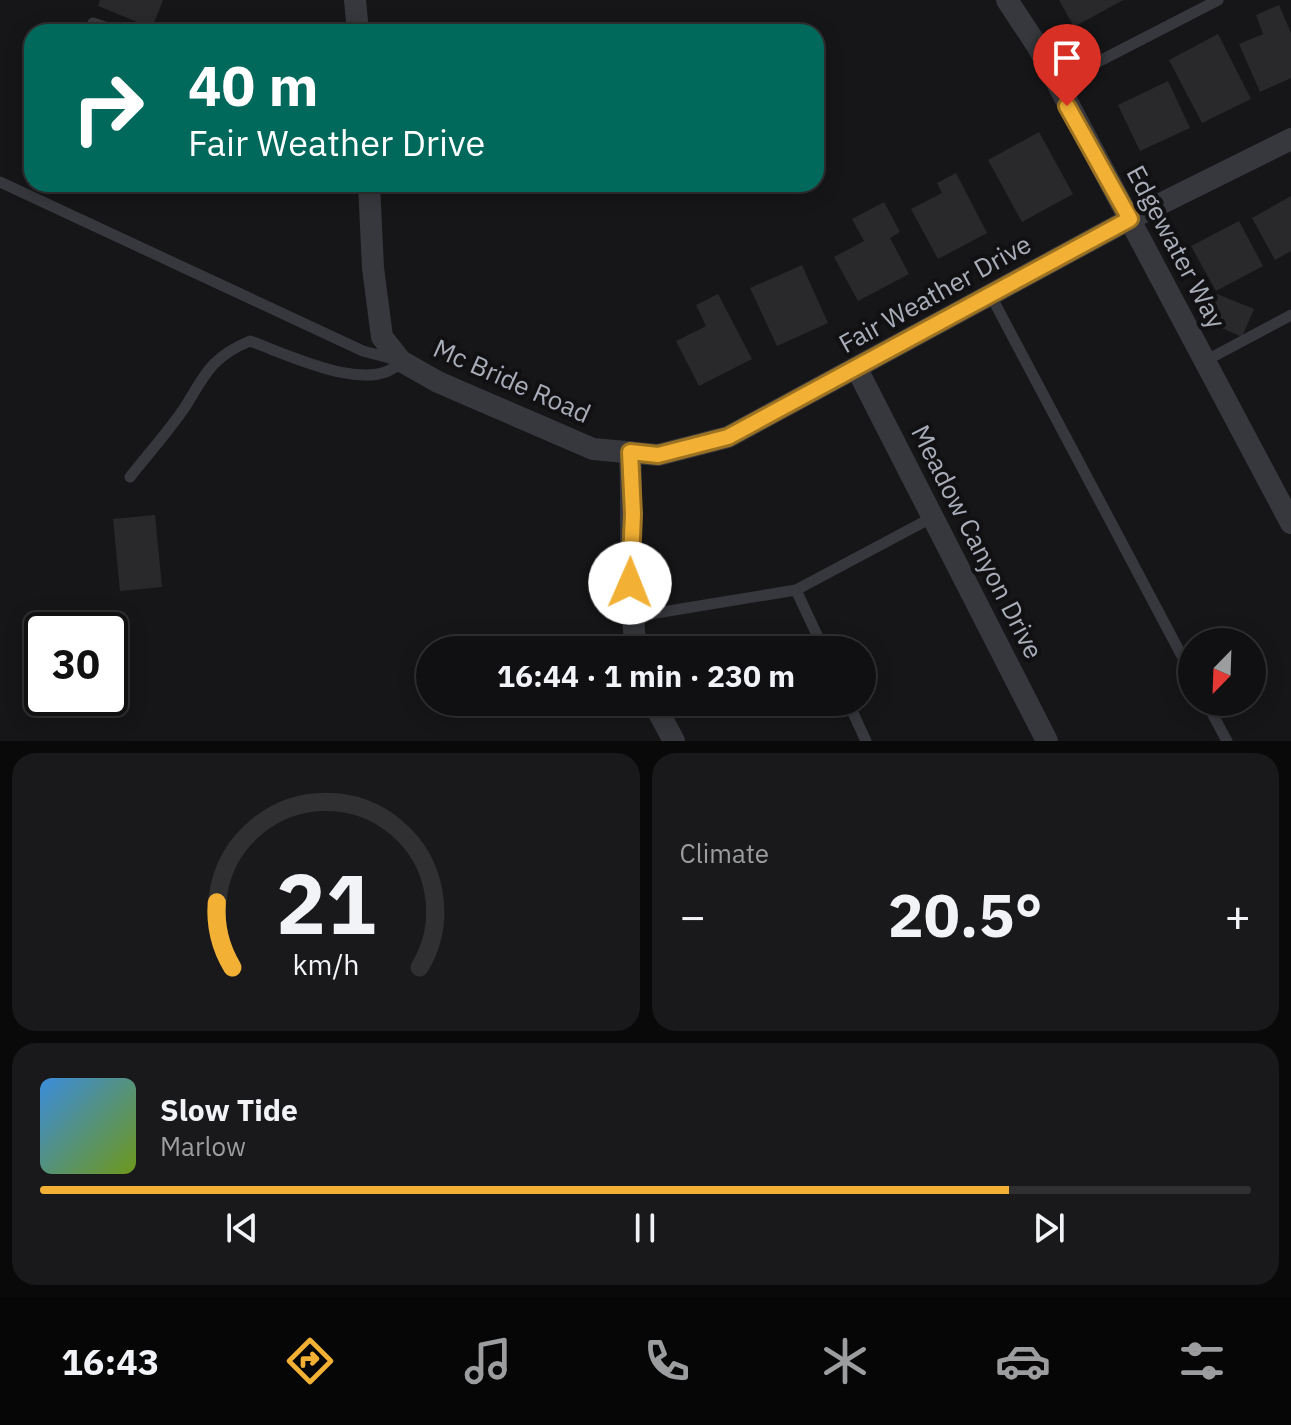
<!DOCTYPE html>
<html lang="en">
<head>
<meta charset="utf-8">
<style>
  :root { --surface:#101012; --page:#19191b; --text:#f1f3f6; --muted:#9c9d9f; --line:#303032; --accent:#f2b134 }
  body { margin:0; font-family:"IBM Plex Sans",sans-serif; background:var(--page); color:var(--text); height:100vh; display:flex; flex-direction:column; font-size:30px; white-space:nowrap }
  * { box-sizing:border-box; margin:0 }
  p { font-size:26px; color:var(--muted) }
  .icon { flex:none; width:44px; height:44px; fill:none; stroke:currentColor; stroke-width:2; stroke-linecap:round; stroke-linejoin:round }
  .map { position:relative; height:741px; overflow:hidden }
  .sheet { display:flex; flex-direction:column; gap:12px; padding:12px; background:#09090a; flex:1 }
  .sheet>* { flex:none }
  .top-card { position:absolute; left:24px; top:24px; width:800px; height:168px; border-radius:24px; box-shadow:0 4px 20px #0003,0 0 0 2px var(--line); background:#00695c; color:#fff; overflow:hidden }
  .needle { width:52px; rotate:203deg }
  .controls { position:absolute; left:1178px; top:628px; display:grid; gap:16px }
  .controls a { display:grid; place-items:center; width:88px; height:88px; border-radius:50%; background:var(--surface); box-shadow:0 4px 20px #0003,0 0 0 2px var(--line); font-size:40px }
  .speed { position:absolute; left:24px; top:612px; display:flex; gap:16px; font-size:40px; font-weight:700; text-align:center }
  .speed>* { display:grid; place-content:center; width:104px; height:104px; border-radius:50%; background:var(--surface); box-shadow:0 4px 20px #0003,0 0 0 2px var(--line); line-height:1 }
  .speed .limit { border:4px solid #111; border-radius:12px; background:#fff; color:#111 }
  .pin { position:absolute; display:grid; place-items:center; width:68px; height:68px; color:#fff; margin:-82px -34px; border-radius:50% 50% 50% 0; rotate:-45deg; box-shadow:0 0 8px #0007 }
  .pin .icon { rotate:45deg }
  .me { position:absolute; width:88px; margin:-44px; rotate:1deg; stroke-linejoin:round; filter:drop-shadow(0 0 6px #0008) }
  .turn { display:flex; align-items:center; gap:28px; height:168px; padding:0 32px; font-size:36px }
  .turn .icon { width:104px; height:104px; stroke-width:2.5 }
  .turn b { display:block; font-size:56px; line-height:68px }
  .big { font-size:60px; font-weight:800; line-height:1.1 }
  .sheet .card { flex:1; display:flex; flex-direction:column; justify-content:center; gap:12px; min-width:0; padding:0 28px; border-radius:24px; background:var(--page) }
  .sheet .dial { align-items:center; gap:0 }
  .dial svg { height:208px; overflow:visible; fill:none; stroke:var(--line); stroke-width:7; stroke-linecap:round; text-anchor:middle }
  .dial text { fill:var(--text); stroke:none }
  .song { display:flex; align-items:center; gap:24px }
  .cover { width:96px; height:96px; border-radius:12px; background:linear-gradient(135deg,hsl(210 70% 55%),hsl(80 70% 35%)) }
  .played { height:8px; border-radius:4px; background:linear-gradient(90deg,var(--accent) 80%,var(--line) 80%) }
  .keys { display:flex; justify-content:space-around; direction:ltr }
  .heat { display:flex; justify-content:space-between; align-items:center; font-size:44px; direction:ltr }
  .sheet .tiles { flex:1; display:grid; gap:12px; grid-template-columns:1fr 1fr }
  .card:last-child { grid-column:span 2 }
  .trip { position:absolute; left:416px; top:636px; width:460px; height:80px; border-radius:40px; background:var(--surface); box-shadow:0 4px 20px #0003,0 0 0 2px var(--line); font-weight:800; line-height:80px; text-align:center }
  .menu { display:flex; height:128px; justify-content:space-around; align-items:center; background:#060607; color:var(--muted) }
  .menu .icon { width:56px; height:56px }
  .menu .current { color:var(--accent) }
  .menu b { font-size:36px; color:var(--text) }
  .map>svg:first-child { display:block }
  .building { fill:#29292c }
  .lines { fill:none; stroke-linecap:round; stroke-linejoin:round }
  .lane { stroke:#37383d; stroke-width:11 }
  .street { stroke:#37383d; stroke-width:22 }
  .route-casing { stroke:#9d7322; stroke-width:20 }
  .route { stroke:#f2b134; stroke-width:14 }
  .labels { text-anchor:middle; stroke-width:8; stroke-linejoin:round; paint-order:stroke }
  .street-label { font-size:26px; fill:#a8adb8; stroke:#111113 }
</style>
</head>
<body>
<div class="map">
<svg width="1291" height="741" viewBox="0 0 1291 741">
  <rect width="100%" height="100%" fill="#161618"/>
  <g class="building">
    <polygon points="100,0 163,0 152,28 98,6"/>
    <polygon points="1059,0 1123,0 1074,27"/>
    <polygon points="1279,5 1291,33 1291,78 1260,92 1239,44 1263,34 1256,15"/>
    <polygon points="1218,34 1251,99 1202,123 1169,60"/>
    <polygon points="1168,81 1190,128 1140,151 1118,105"/>
    <polygon points="1039,132 1073,194 1022,222 988,160"/>
    <polygon points="956,173 987,233 938,259 911,209 942,193 937,183"/>
    <polygon points="1291,196 1291,251 1275,260 1252,218"/>
    <polygon points="884,202 900,232 890,238 909,274 858,301 834,257 864,241 852,219"/>
    <polygon points="1239,221 1263,266 1216,291 1191,246"/>
    <polygon points="802,265 828,323 777,346 750,288"/>
    <polygon points="718,294 752,359 699,386 676,341 706,326 696,305"/>
    <polygon points="1217,294 1254,309 1242,337 1206,321"/>
    <polygon points="155,515 162,587 120,591 113,519"/>
  </g>
  <g class="lines">
    <g class="lane">
      <polyline points="93,23 119,32"/>
      <polyline points="1057,83 1218,0"/>
      <path d="M 0,182 L 363,351 L 401,361 C 373,397 287,354 250,341 C 211,357 205,375 185,407 C 169,431 148,454 130,477"/>
      <polyline points="991,296 1192,675"/>
      <polyline points="1205,361 1291,315"/>
      <polyline points="632,617 796,590"/>
      <polyline points="824,650 796,590 933,517"/>
      <polyline points="848,702 866,741"/>
      <polyline points="1206,702 1227,741"/>
    </g>
    <g class="street">
      <polyline points="355,0 358,32"/>
      <polyline points="1007,0 1038,47 1291,523"/>
      <polyline points="369,184 373,268 382,337 401,361 438,382 593,449 658,455 728,437 1130,219 1291,139"/>
      <polyline points="857,369 1047,741"/>
      <path d="M 630,452 C 633,519 628,584 636,650"/>
      <polyline points="653,702 674,741"/>
    </g>
  </g>
  <g class="lines">
    <defs>
      <polyline id="route" points="630,583 633,514 630,452 658,455 728,437 1130,219 1067,106"/>
    </defs>
    <use href="#route" class="route-casing"/>
    <use href="#route" class="route"/>
  </g>
  <g class="labels">
    <g class="street-label">
      <text transform="translate(1176 247) rotate(62)" y="9">Edgewater Way</text>
      <text transform="translate(935 294) rotate(-29)" y="9">Fair Weather Drive</text>
      <text transform="translate(512 381) rotate(24)" y="9">Mc Bride Road</text>
      <text transform="translate(977 542) rotate(63)" y="9">Meadow Canyon Drive</text>
    </g>
  </g>
</svg>
<div class="controls">
<a><svg class="needle" viewBox="-14 -14 28 28"><path d="M0-13l5 13h-10z" fill="#e53935"/><path d="M0 13l5-13h-10z" fill="#9c9d9f"/></svg></a>
</div>
<div class="speed"><div class="limit">30</div></div>
<div class="pin" style="left:1067px;top:106px;background:#d93025"><svg class="icon" aria-label="arrive" viewBox="0 0 24 24"><path d="M6 21V4h12l-3 4 3 4H6"/></svg></div>
<svg class="me" style="left:630px;top:583px" viewBox="-20 -20 40 40"><circle r="19" fill="#fff"/><path d="M0-13L10 11 0 6-10 11z" fill="#f2b134"/></svg>
<div class="trip">16:44 · 1 min · 230 m</div>
<div class="top-card">
<div class="turn"><svg class="icon" aria-label="right" viewBox="0 0 24 24"><path d="M7 20v-9h11M14 6l5 5-5 5"/></svg><div><b>40 m</b>Fair Weather Drive</div></div>
</div>
</div>
<section class="sheet">
<div class="tiles">
<div class="card dial"><svg viewBox="0 0 100 80">
<path d="M14 69A42 42 0 1 1 86 69"/>
<path d="M14 69A42 42 0 0 1 8 44" stroke="#f2b134"/>
<text x="50" y="56" font-size="32" font-weight="700">21</text>
<text x="50" y="72" font-size="11">km/h</text>
</svg></div>
<div class="card"><p>Climate</p>
<div class="heat"><a>−</a><b class="big">20.5°</b><a>+</a></div>
</div>
<div class="card">
<div class="song"><i class="cover"></i><div><b>Slow Tide</b><p>Marlow</p></div></div>
<div class="played"></div>
<div class="keys"><svg class="icon" aria-label="previous" viewBox="0 0 24 24"><path d="M18 5L8 12l10 7zM5 5v14"/></svg><svg class="icon" aria-label="pause" viewBox="0 0 24 24"><path d="M8 5v14M16 5v14"/></svg><svg class="icon" aria-label="next" viewBox="0 0 24 24"><path d="M6 5l10 7-10 7zM19 5v14"/></svg></div>
</div>
</div>
</section>
<nav class="menu">
<b>16:43</b>
<svg class="icon current" aria-label="directions" viewBox="0 0 24 24"><path d="M12 3l9 9-9 9-9-9zM9 14v-3h6M13 9l2 2-2 2"/></svg>
<svg class="icon" aria-label="music" viewBox="0 0 24 24"><path d="M9 18V5l10-2v13"/><circle cx="6" cy="18" r="3"/><circle cx="16" cy="16" r="3"/></svg>
<svg class="icon" aria-label="phone" viewBox="0 0 24 24"><path d="M5 4h4l2 5-3 2q2 4 5 5l2-3 5 2v4C11 20 4 13 5 4z"/></svg>
<svg class="icon" aria-label="climate" viewBox="0 0 24 24"><path d="M12 3v18M4 7l16 10M4 17L20 7"/></svg>
<svg class="icon" aria-label="car" viewBox="0 0 24 24"><path d="M5 17H2v-5l4-1 3-4h7l3 4 3 1v5h-3M9 17h6M6 11h13"/><circle cx="7" cy="17" r="2"/><circle cx="17" cy="17" r="2"/></svg>
<svg class="icon" aria-label="filters" viewBox="0 0 24 24"><path d="M4 7h16M4 17h16"/><circle cx="9" cy="7" r="2"/><circle cx="15" cy="17" r="2"/></svg>
</nav>
</body>
</html>
